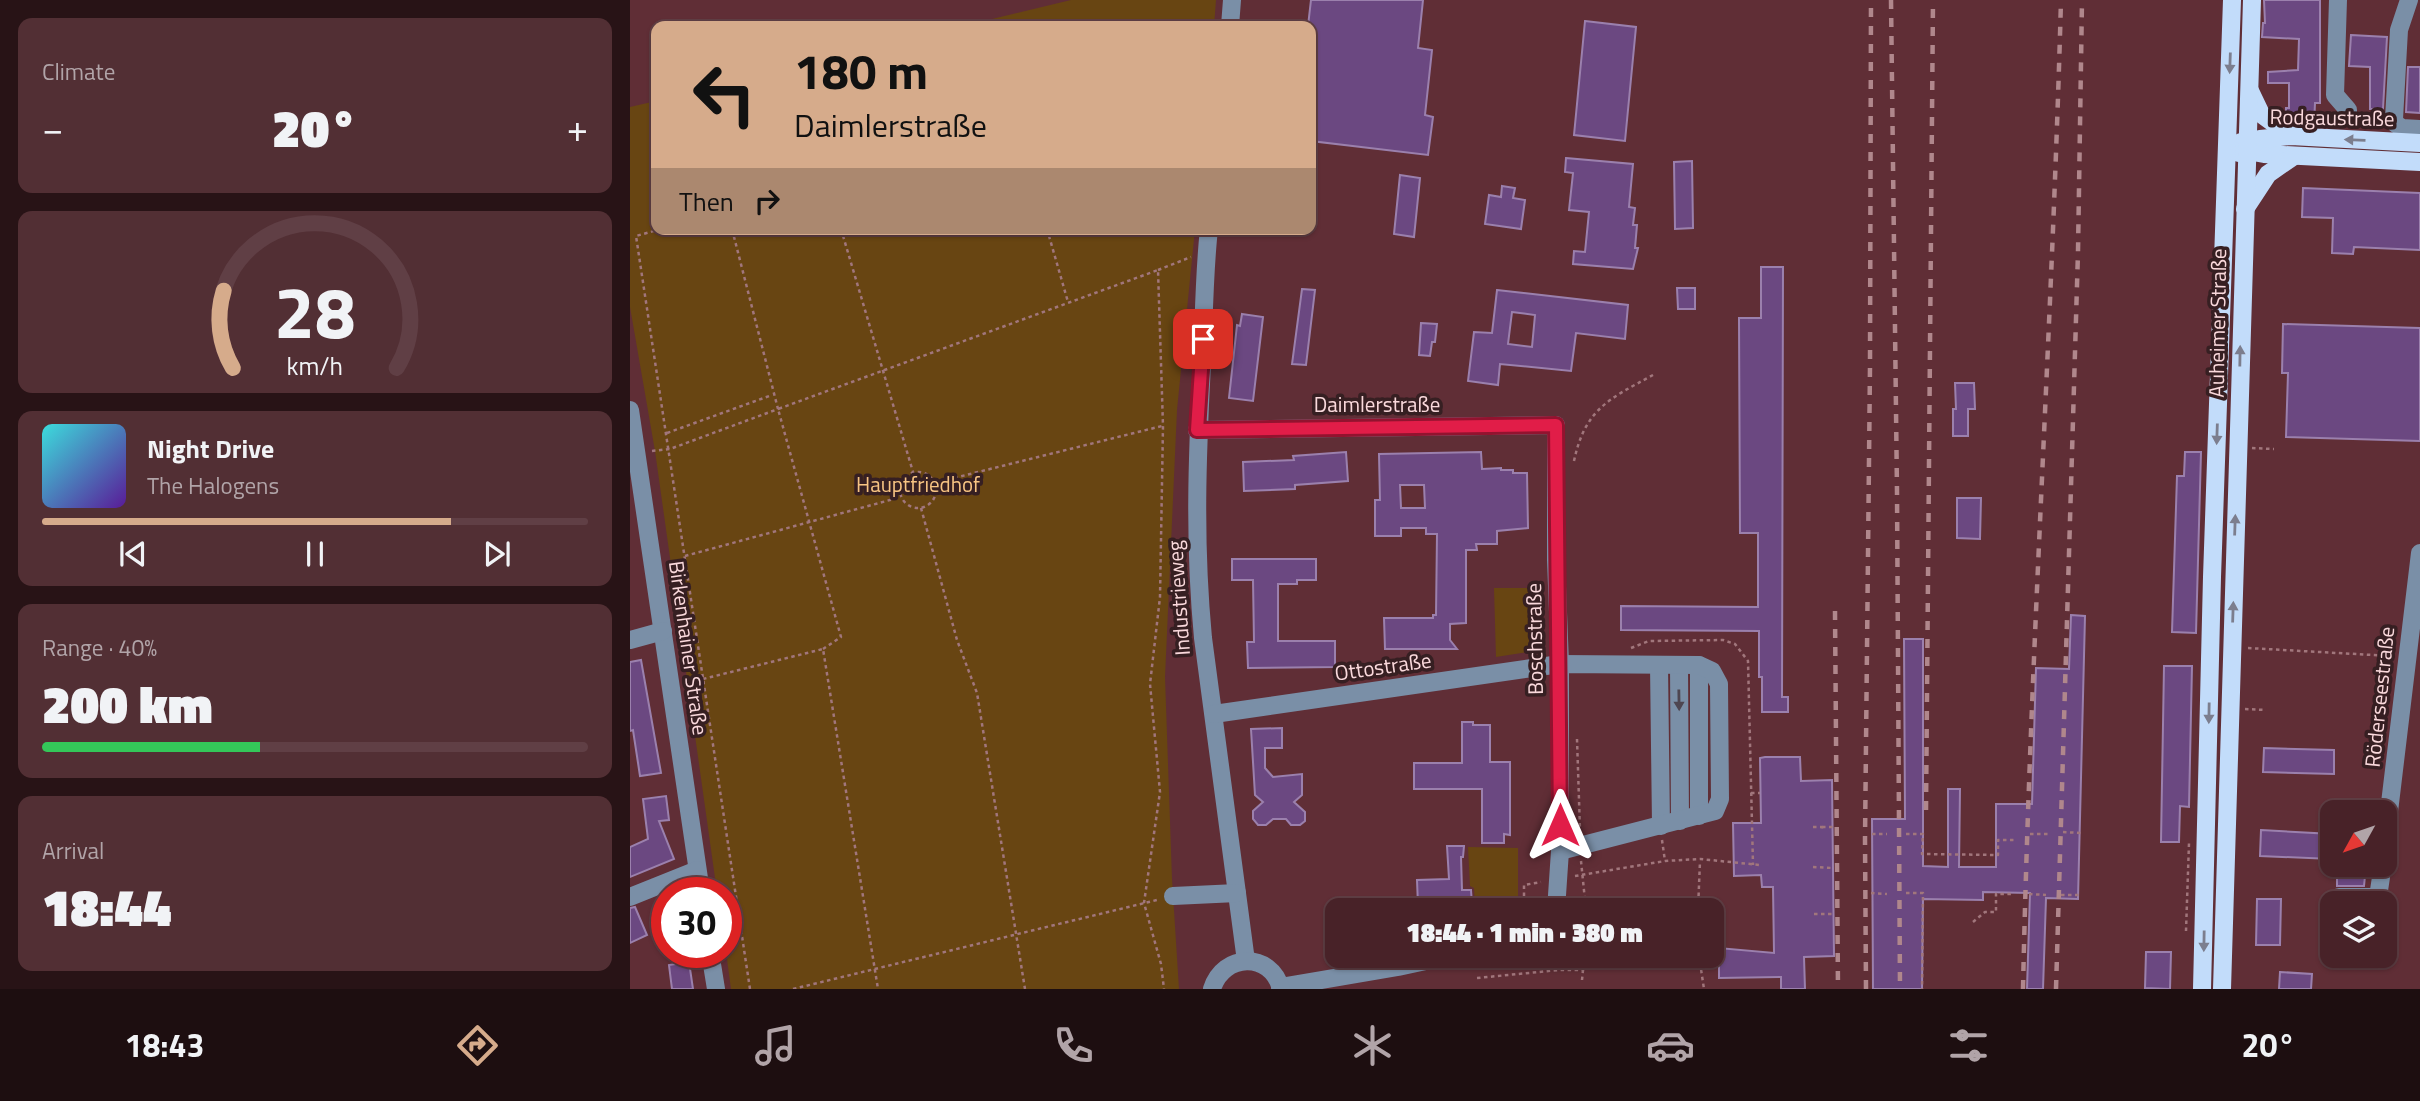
<!DOCTYPE html>
<html lang="en">
<head>
<meta charset="utf-8">
<style>
  :root { --surface:#482228; --page:#522f34; --text:#f1f3f6; --muted:#b1a4a8; --line:#603f45; --accent:#d6ab8b }
  body { margin:0; font-family:"Titillium Web",sans-serif; background:var(--page); color:var(--text); height:100vh; display:flex; flex-direction:column; font-size:26px; white-space:nowrap }
  * { box-sizing:border-box; margin:0 }
  p { font-size:23px; color:var(--muted) }
  .icon { flex:none; width:38px; height:38px; fill:none; stroke:currentColor; stroke-width:2; stroke-linecap:round; stroke-linejoin:round }
  .map { position:relative; flex:1; overflow:hidden }
  .drawer { display:flex; flex-direction:column; gap:18px; padding:18px; background:#281316; width:630px }
  .drawer>* { flex:none }
  .hud { position:absolute; left:21px; top:21px; width:665px; height:214px; border-radius:14px; box-shadow:0 2px 5px #0004,0 0 0 2px var(--line); background:#d6ab8b; color:#111; overflow:hidden }
  .needle { width:46px; rotate:230deg }
  .tools { position:absolute; left:1690px; top:800px; display:grid; gap:14px }
  .tools a { display:grid; place-items:center; width:77px; height:77px; border-radius:14px; background:var(--surface); box-shadow:0 2px 5px #0004,0 0 0 2px var(--line); font-size:35px }
  .speed { position:absolute; left:21px; top:877px; display:flex; gap:14px; font-size:35px; font-weight:700; text-align:center }
  .speed>* { display:grid; place-content:center; width:91px; height:91px; border-radius:50%; background:var(--surface); box-shadow:0 2px 5px #0004,0 0 0 2px var(--line); line-height:1 }
  .speed .limit { border:10px solid #d22; background:#fff; color:#111 }
  .pin { position:absolute; display:grid; place-items:center; width:60px; height:60px; color:#fff; margin:-30px; border-radius:14px; box-shadow:0 4px 10px #0006 }
  .me { position:absolute; width:77px; margin:-38px; rotate:0deg; stroke-linejoin:round; filter:drop-shadow(0 0 5px #0008) }
  .turn { display:flex; align-items:center; gap:24px; height:147px; padding:0 28px; font-size:32px }
  .turn .icon { width:91px; height:91px; stroke-width:2.5 }
  .turn b { display:block; font-size:49px; line-height:60px }
  .then { display:flex; align-items:center; height:66px; padding:0 28px; background:#0003; gap:14px; font-size:26px }
  .big { font-size:52px; font-weight:800; line-height:1.1 }
  .drawer .widget { flex:1; display:flex; flex-direction:column; justify-content:center; gap:10px; min-width:0; padding:0 24px; border-radius:14px; background:var(--page) }
  .drawer .dial { align-items:center; gap:0 }
  .dial svg { height:182px; overflow:visible; fill:none; stroke:var(--line); stroke-width:7; stroke-linecap:round; text-anchor:middle }
  .dial text { fill:var(--text); stroke:none }
  .song { display:flex; align-items:center; gap:21px }
  .cover { width:84px; height:84px; border-radius:10px; background:linear-gradient(135deg,hsl(180 70% 55%),hsl(270 70% 35%)) }
  .played { height:7px; border-radius:4px; background:linear-gradient(90deg,var(--accent) 75%,var(--line) 75%) }
  .keys { display:flex; justify-content:space-around; direction:ltr }
  .heat { display:flex; justify-content:space-between; align-items:center; font-size:38px; direction:ltr }
  .charge { height:10px; border-radius:5px; background:linear-gradient(90deg,#34c759 40%,var(--line) 0) }
  .trip { position:absolute; left:695px; top:898px; width:399px; height:70px; border-radius:14px; background:var(--surface); box-shadow:0 2px 5px #0004,0 0 0 2px var(--line); font-weight:800; line-height:70px; text-align:center }
  .menu { display:flex; height:112px; justify-content:space-around; align-items:center; background:#1d0e10; color:var(--muted) }
  .menu .icon { width:49px; height:49px }
  .menu .current { color:var(--accent) }
  .menu b { font-size:32px; color:var(--text) }
  main { display:flex; flex:1; min-height:0 }
  .map>svg:first-child { display:block }
  .green { fill:#684512 }
  .building { fill:#6b4881; stroke:#9b80ad; stroke-width:2; fill-rule:evenodd }
  .lines { fill:none; stroke-linecap:round; stroke-linejoin:round }
  .path { stroke:#a1767c; stroke-width:2.5; stroke-dasharray:3.5 3.5; stroke-linecap:butt }
  .minor { stroke:#7a8fa7; stroke-width:18 }
  .major { stroke:#c2dcfa; stroke-width:18 }
  .rail { stroke:#b0878c; stroke-width:4.5; stroke-dasharray:9 9; stroke-linecap:butt }
  .oneway { fill:#7c7e8e }
  .oneway2 { fill:#4e4651 }
  .route-casing { stroke:#92132f; stroke-width:18 }
  .route { stroke:#e11d48; stroke-width:12 }
  .labels { text-anchor:middle; stroke-width:7; stroke-linejoin:round; paint-order:stroke }
  .street-label { font-size:21px; fill:#fad9dc; stroke:#361f22 }
  .park-label { font-size:21px; fill:#f8c483; stroke:#361f22 }
</style>
</head>
<body>
<main>
<section class="drawer">
<div class="widget"><p>Climate</p>
<div class="heat"><a>−</a><b class="big">20°</b><a>+</a></div>
</div>
<div class="widget dial"><svg viewBox="0 0 100 80">
<path d="M14 69A42 42 0 1 1 86 69"/>
<path d="M14 69A42 42 0 0 1 10 35" stroke="#d6ab8b"/>
<text x="50" y="56" font-size="32" font-weight="700">28</text>
<text x="50" y="72" font-size="11">km/h</text>
</svg></div>
<div class="widget">
<div class="song"><i class="cover"></i><div><b>Night Drive</b><p>The Halogens</p></div></div>
<div class="played"></div>
<div class="keys"><svg class="icon" aria-label="previous" viewBox="0 0 24 24"><path d="M18 5L8 12l10 7zM5 5v14"/></svg><svg class="icon" aria-label="pause" viewBox="0 0 24 24"><path d="M8 5v14M16 5v14"/></svg><svg class="icon" aria-label="next" viewBox="0 0 24 24"><path d="M6 5l10 7-10 7zM19 5v14"/></svg></div>
</div>
<div class="widget"><p>Range · 40%</p><b class="big">200 km</b><div class="charge"></div></div>
<div class="widget"><p>Arrival</p><b class="big">18:44</b></div>
</section>
<div class="map">
<svg width="1790" height="989" viewBox="0 0 1790 989">
  <rect width="100%" height="100%" fill="#602e36"/>
  <g class="green">
    <polygon points="441,0 586,0 584,26 333,26"/>
    <polygon points="26,101 26,229 565,229 547,410 535,677 542,879 549,989 101,989 96,952 96,892 87,892 25,451 0,307 0,107"/>
    <polygon points="864,588 909,588 908,640 898,652 866,657"/>
    <polygon points="838,847 888,848 888,910 841,910 841,907 845,906 844,888 840,886"/>
  </g>
  <g class="building">
    <polygon points="681,0 793,0 788,48 802,50 795,115 803,117 798,155 681,141 681,26 678,26"/>
    <polygon points="1634,0 1690,0 1690,103 1685,103 1684,126 1656,117 1656,108 1659,108 1659,83 1638,83 1638,72 1668,70 1669,39 1632,37 1633,23 1635,23"/>
    <polygon points="955,21 1006,27 995,141 944,135"/>
    <polygon points="1721,35 1757,37 1753,109 1740,109 1740,67 1719,66"/>
    <polygon points="1778,67 1790,67 1790,113 1776,112"/>
    <polygon points="936,158 1003,164 999,207 1005,208 1003,225 1007,225 1005,248 1008,248 1003,269 943,264 944,251 955,252 959,212 939,210 943,173 935,172"/>
    <polygon points="1062,161 1063,228 1045,229 1044,162"/>
    <polygon points="770,175 790,178 784,237 764,234"/>
    <polygon points="872,186 885,188 883,198 895,200 891,229 855,224 859,195 871,197"/>
    <polygon points="1673,188 1790,193 1790,250 1724,247 1723,254 1702,253 1703,218 1672,217"/>
    <polygon points="1131,267 1153,267 1152,697 1158,697 1158,712 1132,712 1132,677 1129,677 1129,631 991,630 991,606 1128,607 1128,533 1110,533 1109,318 1131,318"/>
    <polygon points="1047,288 1065,288 1065,309 1048,309"/>
    <polygon points="672,289 685,290 676,365 662,364"/>
    <path d="M 867,290 L 998,305 L 995,339 L 946,333 L 941,371 L 870,364 L 868,385 L 838,381 L 844,332 L 862,333 ZM 882,312 L 905,315 L 902,347 L 878,344 Z"/>
    <polygon points="612,314 633,317 623,401 599,398 607,325 610,326"/>
    <polygon points="791,323 807,324 805,342 802,342 800,356 789,355"/>
    <polygon points="1653,324 1790,328 1790,441 1656,437 1658,373 1652,373"/>
    <polygon points="1325,383 1344,383 1345,409 1338,409 1338,436 1323,436 1323,409 1326,409"/>
    <polygon points="716,452 718,481 665,485 665,489 614,491 613,462 664,460 663,456"/>
    <path d="M 851,452 L 852,469 L 871,468 L 871,470 L 883,470 L 883,473 L 897,473 L 898,528 L 867,531 L 867,544 L 846,544 L 847,550 L 836,550 L 836,623 L 820,624 L 820,640 L 827,649 L 755,649 L 754,618 L 803,618 L 803,615 L 806,615 L 807,534 L 796,534 L 796,528 L 771,528 L 771,536 L 745,536 L 745,500 L 750,500 L 749,454 ZM 770,485 L 794,485 L 795,508 L 771,508 Z"/>
    <polygon points="1555,452 1571,452 1566,633 1542,632 1547,476 1554,476"/>
    <polygon points="1327,498 1351,498 1350,539 1327,538"/>
    <polygon points="602,559 686,559 686,580 667,580 667,584 648,584 648,641 705,641 705,667 618,668 617,642 624,642 623,580 602,580"/>
    <polygon points="1441,615 1455,616 1448,899 1416,898 1413,989 1397,989 1400,893 1353,892 1353,900 1293,899 1292,989 1243,989 1242,819 1275,819 1274,639 1293,639 1293,866 1318,867 1318,789 1330,789 1329,867 1366,867 1366,804 1402,804 1406,668 1439,669"/>
    <polygon points="11,660 31,773 10,776 3,730 0,731 0,662"/>
    <polygon points="1534,666 1562,666 1559,807 1550,806 1549,842 1531,842"/>
    <polygon points="832,722 843,722 843,725 860,725 860,762 880,762 880,835 874,834 874,843 852,843 852,789 784,789 784,763 832,763"/>
    <polygon points="652,728 652,748 635,748 635,768 643,777 672,774 672,795 664,802 675,812 675,821 670,825 661,825 656,819 643,819 636,825 628,825 623,819 623,811 633,802 625,795 621,729"/>
    <polygon points="1634,748 1704,750 1704,774 1633,772"/>
    <polygon points="1135,757 1170,757 1171,781 1202,780 1204,956 1174,957 1175,989 1151,989 1151,977 1089,978 1089,948 1144,953 1143,887 1132,887 1131,875 1104,876 1103,823 1131,823 1130,758"/>
    <polygon points="36,796 39,820 29,821 44,859 0,877 0,847 18,839 13,799"/>
    <polygon points="1631,830 1702,834 1701,859 1630,856"/>
    <polygon points="817,846 834,846 833,857 831,857 832,890 841,890 842,904 788,906 787,880 819,879"/>
    <polygon points="1707,874 1735,876 1734,886 1707,886"/>
    <polygon points="1627,899 1651,899 1650,945 1626,945"/>
    <polygon points="5,907 17,935 0,943 0,908"/>
    <polygon points="1516,952 1541,952 1540,989 1515,988"/>
    <polygon points="59,962 63,989 42,989 39,965"/>
    <polygon points="1650,972 1682,974 1681,989 1649,989"/>
  </g>
  <g class="lines">
    <g class="path">
      <polyline points="31,229 6,236 120,989"/>
      <polyline points="211,229 283,472"/>
      <polyline points="417,229 438,302"/>
      <polyline points="528,270 561,257"/>
      <polyline points="37,433 142,395"/>
      <polyline points="1622,448 1644,449"/>
      <polyline points="22,451 40,449 148,409 102,229"/>
      <path d="M 944,461 C 955,409 979,399 1023,375"/>
      <circle cx="288" cy="490" r="18"/>
      <polyline points="304,483 532,426"/>
      <polyline points="291,508 327,640 347,693 395,989"/>
      <polyline points="55,556 271,497"/>
      <polyline points="1001,648 1019,641 1093,640 1105,644 1118,661 1123,865"/>
      <polyline points="1618,648 1761,656"/>
      <polyline points="193,649 211,637 148,409 528,270 533,426 530,597 520,684 530,792 514,903 531,964 534,989"/>
      <polyline points="73,679 193,649 248,989"/>
      <polyline points="1615,709 1636,710"/>
      <polyline points="947,739 950,830"/>
      <polyline points="1121,793 1130,793"/>
      <polyline points="1183,827 1192,827 1192,831"/>
      <polyline points="1192,827 1203,827"/>
      <polyline points="1433,832 1451,833"/>
      <polyline points="1242,834 1257,834"/>
      <polyline points="1276,834 1293,834 1292,854 1368,855 1368,840 1385,840"/>
      <polyline points="1400,834 1419,834"/>
      <polyline points="1032,840 1035,861"/>
      <polyline points="951,861 956,910"/>
      <polyline points="1183,867 1203,868"/>
      <polyline points="945,876 1035,861 1070,859 1130,865"/>
      <polyline points="1241,893 1257,894"/>
      <polyline points="1276,893 1293,893 1292,989"/>
      <polyline points="1399,894 1416,895"/>
      <polyline points="1431,895 1449,895"/>
      <polyline points="894,910 894,885 911,882"/>
      <polyline points="1068,910 1070,861"/>
      <polyline points="1184,914 1203,914"/>
      <polyline points="1343,922 1355,912 1366,912 1366,894 1383,894"/>
      <polyline points="1556,931 1559,843"/>
      <polyline points="1009,956 1009,965"/>
      <polyline points="1069,956 1074,989"/>
      <polyline points="847,978 929,970 953,970 955,956"/>
      <polyline points="952,980 953,970"/>
      <polyline points="163,989 527,900"/>
    </g>
    <g class="minor">
      <polyline points="1708,0 1705,95 1718,110"/>
      <polyline points="1779,0 1769,30 1764,119 1766,124 1772,128 1790,129"/>
      <polyline points="600,26 602,0"/>
      <path d="M 579,229 C 574,274 574,319 572,364 C 567,458 564,543 573,638 L 616,961"/>
      <polyline points="0,410 71,892"/>
      <polyline points="567,430 926,425 926,560 930,664 930,851 926,910"/>
      <polyline points="0,640 33,631"/>
      <polyline points="1029,665 1031,826"/>
      <polyline points="1049,665 1050,821"/>
      <polyline points="1069,665 1069,816"/>
      <polyline points="584,714 930,664 1069,665 1082,671 1089,684 1090,799 1085,811 930,851"/>
      <polyline points="1755,845 1790,553"/>
      <polyline points="543,896 607,893"/>
      <polyline points="0,897 67,870"/>
      <polyline points="1709,897 1748,897 1753,864"/>
      <polyline points="80,952 86,989"/>
      <polyline points="650,987 768,967 819,956"/>
      <path d="M 582,989 C 593,953 641,951 651,989"/>
    </g>
    <g class="major">
      <polyline points="1620,91 1631,114 1661,136"/>
      <polyline points="1611,142 1623,152 1634,154 1790,162"/>
      <polyline points="1609,153 1630,139 1661,136 1790,143"/>
      <polyline points="1615,209 1638,174 1664,156"/>
      <polyline points="1572,989 1582,577 1602,0"/>
      <polyline points="1592,989 1622,0"/>
    </g>
    <g class="rail">
      <polyline points="1261,0 1267,492 1270,989"/>
      <polyline points="1205,611 1208,989"/>
      <polyline points="1296,810 1303,0"/>
      <polyline points="1236,989 1235,839 1240,366 1241,0"/>
      <path d="M 1393,989 C 1400,659 1422,330 1431,0"/>
      <polyline points="1426,989 1448,252 1452,0"/>
    </g>
  </g>
  <defs><path id="oneway-solid" d="M-6-.8H1V-3.2L6.5 0L1 3.2V.8H-6Z" transform="scale(1.75)"/></defs>
  <g class="oneway">
    <use href="#oneway-solid" transform="translate(1600 63) rotate(92)"/>
    <use href="#oneway-solid" transform="translate(1725 140) rotate(-178)"/>
    <use href="#oneway-solid" transform="translate(1610 356) rotate(-89)"/>
    <use href="#oneway-solid" transform="translate(1587 434) rotate(92)"/>
    <use href="#oneway-solid" transform="translate(1605 525) rotate(-88)"/>
    <use href="#oneway-solid" transform="translate(1603 612) rotate(-88)"/>
    <use href="#oneway-solid" transform="translate(1579 713) rotate(91)"/>
    <use href="#oneway-solid" transform="translate(1574 941) rotate(91)"/>
  </g>
  <use class="oneway2" href="#oneway-solid" transform="translate(1049 700) rotate(89)"/>
  <g class="lines">
    <defs>
      <polyline id="route" points="573,339 567,430 926,425 930,825"/>
    </defs>
    <use href="#route" class="route-casing"/>
    <use href="#route" class="route"/>
  </g>
  <g class="labels">
    <g class="street-label">
      <text transform="translate(1702 118) rotate(1)" y="7">Rodgaustraße</text>
      <text transform="translate(1588 323) rotate(-89)" y="7">Auheimer Straße</text>
      <text x="747" y="412">Daimlerstraße</text>
      <text transform="translate(549 598) rotate(-94)" y="7">Industrieweg</text>
      <text transform="translate(905 639) rotate(-91)" y="7">Boschstraße</text>
      <text transform="translate(58 648) rotate(82)" y="7">Birkenhainer Straße</text>
      <text transform="translate(753 667) rotate(-8)" y="7">Ottostraße</text>
      <text transform="translate(1750 697) rotate(-84)" y="7">Röderseestraße</text>
    </g>
    <g class="park-label">
      <text x="288" y="492">Hauptfriedhof</text>
    </g>
  </g>
</svg>
<div class="tools">
<a><svg class="needle" viewBox="-14 -14 28 28"><path d="M0-13l5 13h-10z" fill="#e53935"/><path d="M0 13l5-13h-10z" fill="#b1a4a8"/></svg></a>
<a><svg class="icon" aria-label="layers" viewBox="0 0 24 24"><path d="M12 4l9 5-9 5-9-5zM3 14l9 5 9-5"/></svg></a>
</div>
<div class="speed"><div class="limit">30</div></div>
<div class="pin" style="left:573px;top:339px;background:#d93025"><svg class="icon" aria-label="arrive" viewBox="0 0 24 24"><path d="M6 21V4h12l-3 4 3 4H6"/></svg></div>
<svg class="me" style="left:930px;top:825px" viewBox="-20 -20 40 40"><path d="M0-17L14 15 0 8-14 15z" fill="#e11d48" stroke="#fff" stroke-width="4"/></svg>
<div class="trip">18:44 · 1 min · 380 m</div>
<div class="hud">
<div class="turn"><svg class="icon" aria-label="left" viewBox="0 0 24 24"><path d="M17 20v-9H6M10 6l-5 5 5 5"/></svg><div><b>180 m</b>Daimlerstraße</div></div>
<div class="then">Then<svg class="icon" aria-label="right" viewBox="0 0 24 24"><path d="M7 20v-9h11M14 6l5 5-5 5"/></svg></div>
</div>
</div>
</main>
<nav class="menu">
<b>18:43</b>
<svg class="icon current" aria-label="directions" viewBox="0 0 24 24"><path d="M12 3l9 9-9 9-9-9zM9 14v-3h6M13 9l2 2-2 2"/></svg>
<svg class="icon" aria-label="music" viewBox="0 0 24 24"><path d="M9 18V5l10-2v13"/><circle cx="6" cy="18" r="3"/><circle cx="16" cy="16" r="3"/></svg>
<svg class="icon" aria-label="phone" viewBox="0 0 24 24"><path d="M5 4h4l2 5-3 2q2 4 5 5l2-3 5 2v4C11 20 4 13 5 4z"/></svg>
<svg class="icon" aria-label="climate" viewBox="0 0 24 24"><path d="M12 3v18M4 7l16 10M4 17L20 7"/></svg>
<svg class="icon" aria-label="car" viewBox="0 0 24 24"><path d="M5 17H2v-5l4-1 3-4h7l3 4 3 1v5h-3M9 17h6M6 11h13"/><circle cx="7" cy="17" r="2"/><circle cx="17" cy="17" r="2"/></svg>
<svg class="icon" aria-label="filters" viewBox="0 0 24 24"><path d="M4 7h16M4 17h16"/><circle cx="9" cy="7" r="2"/><circle cx="15" cy="17" r="2"/></svg>
<b>20°</b>
</nav>
</body>
</html>
